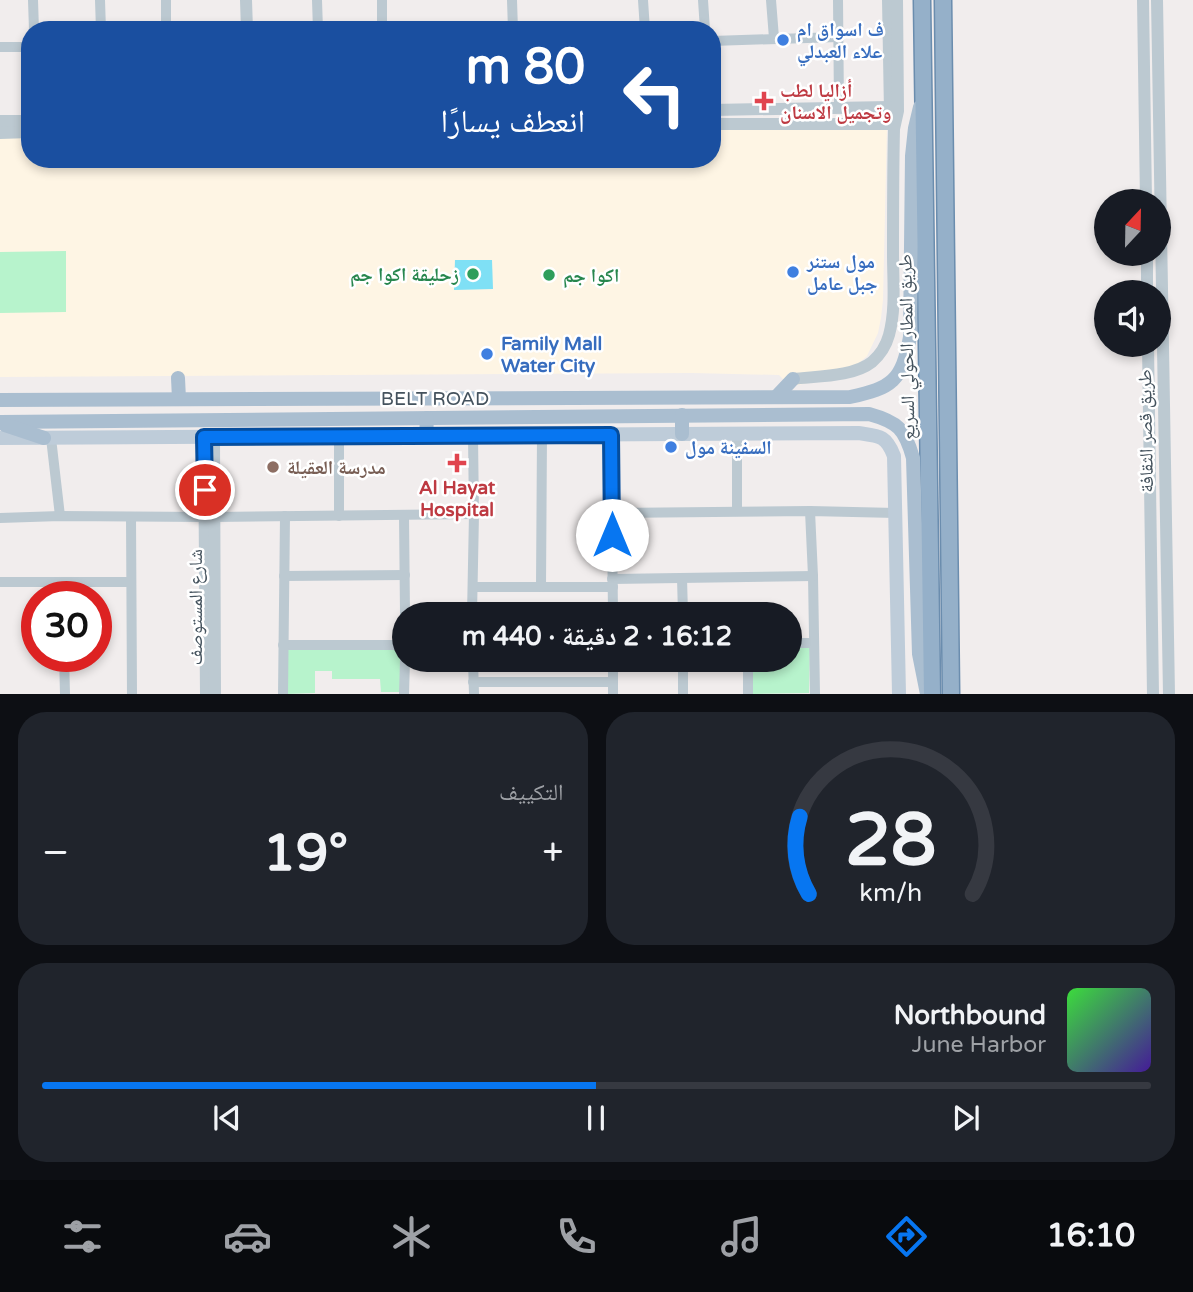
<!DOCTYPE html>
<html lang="ar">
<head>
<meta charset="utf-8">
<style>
  :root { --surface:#171b24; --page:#20242c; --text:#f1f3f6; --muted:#9ea1a6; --line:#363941; --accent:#0776f1 }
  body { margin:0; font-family:"Varela Round","Noto Naskh Arabic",sans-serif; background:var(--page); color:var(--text); direction:rtl; height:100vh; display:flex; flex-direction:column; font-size:26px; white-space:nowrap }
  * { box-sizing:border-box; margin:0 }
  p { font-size:23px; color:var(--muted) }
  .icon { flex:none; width:38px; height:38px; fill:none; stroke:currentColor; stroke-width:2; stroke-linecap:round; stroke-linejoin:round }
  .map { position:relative; height:694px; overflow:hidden; direction:ltr }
  .drawer { display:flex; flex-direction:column; gap:18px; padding:18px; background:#0d0f14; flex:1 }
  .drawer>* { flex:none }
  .guide { position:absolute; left:21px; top:21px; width:700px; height:147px; border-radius:28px; box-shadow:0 4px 10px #0003; direction:rtl; background:#1a4fa0; color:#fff; overflow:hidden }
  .needle { width:46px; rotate:22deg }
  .controls { position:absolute; left:1094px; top:189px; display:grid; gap:14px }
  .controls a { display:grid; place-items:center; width:77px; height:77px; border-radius:50%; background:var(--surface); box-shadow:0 4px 10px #0003; font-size:35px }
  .speed { position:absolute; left:21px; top:581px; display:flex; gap:14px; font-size:35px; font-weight:700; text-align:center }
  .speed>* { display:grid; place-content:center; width:91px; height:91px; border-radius:50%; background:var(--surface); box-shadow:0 4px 10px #0003; line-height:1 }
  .speed .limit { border:10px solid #d22; background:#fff; color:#111 }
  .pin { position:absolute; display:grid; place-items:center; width:60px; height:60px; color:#fff; margin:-30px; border:4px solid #fff; border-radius:50%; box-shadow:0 2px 7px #0007 }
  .me { position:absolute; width:77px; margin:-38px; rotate:0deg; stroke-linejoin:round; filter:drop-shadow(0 0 5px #0008) }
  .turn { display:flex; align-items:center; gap:24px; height:147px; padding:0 21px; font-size:32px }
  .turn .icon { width:91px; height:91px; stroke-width:2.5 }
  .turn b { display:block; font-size:49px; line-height:60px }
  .big { font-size:52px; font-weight:700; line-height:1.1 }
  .drawer .tile { flex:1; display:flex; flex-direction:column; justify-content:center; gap:10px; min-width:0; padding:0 24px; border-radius:28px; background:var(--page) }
  .drawer .dial { align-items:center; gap:0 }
  .dial svg { height:182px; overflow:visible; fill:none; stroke:var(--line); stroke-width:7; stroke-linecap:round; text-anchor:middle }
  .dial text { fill:var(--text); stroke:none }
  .song { display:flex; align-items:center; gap:21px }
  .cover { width:84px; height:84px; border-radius:10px; background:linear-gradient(135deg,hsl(120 70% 55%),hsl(260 70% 35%)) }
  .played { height:7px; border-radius:4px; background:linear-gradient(90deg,var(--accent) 50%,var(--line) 50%) }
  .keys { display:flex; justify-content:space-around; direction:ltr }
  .heat { display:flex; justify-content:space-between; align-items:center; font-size:38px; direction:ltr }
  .drawer .tiles { flex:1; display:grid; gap:18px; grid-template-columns:1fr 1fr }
  .tile:last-child { grid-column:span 2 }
  .trip { position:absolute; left:392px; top:602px; width:410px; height:70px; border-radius:35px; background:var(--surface); box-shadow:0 4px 10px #0003; font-weight:700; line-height:70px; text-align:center; direction:rtl }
  .tab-bar { display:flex; height:112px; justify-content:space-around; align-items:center; background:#090b0e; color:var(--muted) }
  .tab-bar .icon { width:49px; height:49px }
  .tab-bar .selected { color:var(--accent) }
  .tab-bar b { font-size:32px; color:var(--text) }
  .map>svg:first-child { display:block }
  .commercial { fill:#fef5e4 }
  .green { fill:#b7f3cc }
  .water { fill:#7fe0f5 }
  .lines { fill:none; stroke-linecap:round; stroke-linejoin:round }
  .trunk-casing { stroke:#6b8dae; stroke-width:19 }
  .minor { stroke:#bcc9d1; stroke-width:10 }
  .tertiary { stroke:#bcc9d1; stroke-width:12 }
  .secondary { stroke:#beccd9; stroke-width:14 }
  .primary { stroke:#aabed0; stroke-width:14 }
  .trunk { stroke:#95b0c9; stroke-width:16 }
  .route-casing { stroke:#054d9d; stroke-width:18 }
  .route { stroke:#0776f1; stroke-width:12 }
  .shop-dot { fill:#3f7fe0; stroke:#fff; stroke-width:2.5 }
  .health-dot { fill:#e0444e; stroke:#fff; stroke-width:2.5 }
  .leisure-dot { fill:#2e9e5b; stroke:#fff; stroke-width:2.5 }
  .education-dot { fill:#8d6e63; stroke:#fff; stroke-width:2.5 }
  .labels { text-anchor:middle; stroke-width:5; stroke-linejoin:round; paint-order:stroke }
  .shop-label { font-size:19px; font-weight:bold; fill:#366cbe; stroke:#fff; text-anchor:start }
  .health-label { font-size:19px; font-weight:bold; fill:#be3a42; stroke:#fff; text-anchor:start }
  .leisure-label { font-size:19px; font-weight:bold; fill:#27864d; stroke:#fff; text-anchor:end }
  .street-label { font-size:19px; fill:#44525d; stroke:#fff }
  .education-label { font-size:19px; font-weight:bold; fill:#785e54; stroke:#fff; text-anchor:start }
</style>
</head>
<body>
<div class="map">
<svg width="1193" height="694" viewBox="0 0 1193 694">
  <rect width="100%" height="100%" fill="#f1eded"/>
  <polygon class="commercial" points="712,127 887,127 883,300 881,318 878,333 867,356 845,375 798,385 789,385 779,375 692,373 0,377 0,135 30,135 30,159 712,159"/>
  <g class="green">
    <polygon points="66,251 66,312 0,313 0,252"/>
    <polygon points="789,645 810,645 809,693 752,694 752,660 789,660"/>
    <polygon points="287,649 402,649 402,692 381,692 380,679 332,679 332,671 315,671 315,693 287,694"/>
  </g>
  <polygon class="water" points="455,260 492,260 493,289 454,290"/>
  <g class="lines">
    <defs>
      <g id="trunk">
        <polyline points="922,0 932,694"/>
        <polyline points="943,0 951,694"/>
      </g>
    </defs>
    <use href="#trunk" class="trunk-casing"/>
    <g class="minor">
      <polyline points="33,0 34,30"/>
      <polyline points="100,0 101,30"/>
      <polyline points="166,0 166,30"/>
      <polyline points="317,0 318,30"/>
      <polyline points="382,0 382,30"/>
      <polyline points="512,0 513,30"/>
      <polyline points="643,0 645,30"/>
      <polyline points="703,0 705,30"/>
      <polyline points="771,0 774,38"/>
      <polyline points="838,0 839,108"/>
      <polyline points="712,41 838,37"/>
      <polyline points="0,47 30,47"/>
      <polyline points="611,435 613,614"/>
      <polyline points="51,438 60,516"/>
      <polyline points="737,511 737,434"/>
      <polyline points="810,511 813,576 815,694"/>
      <polyline points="612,513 810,511 896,513"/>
      <polyline points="339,516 339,436"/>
      <polyline points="404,516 405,614"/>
      <polyline points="131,517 132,694"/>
      <polyline points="214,517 474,514"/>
      <polyline points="0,518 60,516 205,517"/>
      <polyline points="284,576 405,575"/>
      <polyline points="682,578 683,614"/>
      <polyline points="612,579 813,576"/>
      <polyline points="0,582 131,582"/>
      <polyline points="64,582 64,597"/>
      <polyline points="473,587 613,587"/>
      <polyline points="541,587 542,435"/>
      <polyline points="472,614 474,514 473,436"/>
      <polyline points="789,643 813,643"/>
      <polyline points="283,645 404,645"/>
      <polyline points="64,656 65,694"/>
      <polyline points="473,660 474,694"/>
      <polyline points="613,660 613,694"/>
      <polyline points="683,660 683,694"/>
      <polyline points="748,660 748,694"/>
      <polyline points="473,682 613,682"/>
      <polyline points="283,694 285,516"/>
      <polyline points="404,694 405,660"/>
    </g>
    <g class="tertiary">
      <polyline points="246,0 247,30"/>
      <polyline points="888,0 890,112"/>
      <polyline points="1143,0 1146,201"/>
      <polyline points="1157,0 1169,694"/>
      <polyline points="712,110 890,107"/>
      <polyline points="0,121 30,121"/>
      <polyline points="712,124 892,124"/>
      <polyline points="0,133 30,132"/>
      <polyline points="1147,254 1147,292"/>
      <polyline points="1148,345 1153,694"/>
      <path d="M 793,379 C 817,376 853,377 872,362 C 880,355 886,346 889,335 C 896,309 893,281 893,254 C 893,212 893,171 894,129 L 898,111 L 897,0"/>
      <polyline points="204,437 206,694"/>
      <polyline points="214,437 215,694"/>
    </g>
    <path class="secondary" d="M 0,438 L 858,433 C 879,436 886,435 894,456 L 899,694"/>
    <g class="primary">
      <polyline points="178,378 179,399"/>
      <polyline points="776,397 793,379"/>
      <path d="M 0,400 L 850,397 C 892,388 902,381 910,337 L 912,156 L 915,128 L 920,107"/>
      <path d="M 0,422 L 869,414 C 898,422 905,429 913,458 L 919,654 L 927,694"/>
      <polyline points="5,425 44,438"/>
      <polyline points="682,434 682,415"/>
      <polyline points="426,436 427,418"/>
    </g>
    <use href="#trunk" class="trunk"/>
  </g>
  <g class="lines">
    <defs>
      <polyline id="route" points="205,490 204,437 611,435 612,535"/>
    </defs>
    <use href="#route" class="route-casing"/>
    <use href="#route" class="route"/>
  </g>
  <g class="shop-dot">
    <circle cx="783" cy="40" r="7"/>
    <circle cx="793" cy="272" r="7"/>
    <circle cx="487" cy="354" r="7"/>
    <circle cx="671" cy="447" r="7"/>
  </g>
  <g class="health-dot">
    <path d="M760.5 90.5h7v7h7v7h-7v7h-7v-7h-7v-7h7z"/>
    <path d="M453.5 452.5h7v7h7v7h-7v7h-7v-7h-7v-7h7z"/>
  </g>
  <g class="leisure-dot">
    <circle cx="473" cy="274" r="7"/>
    <circle cx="549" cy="275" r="7"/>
  </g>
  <circle class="education-dot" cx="273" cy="467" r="7"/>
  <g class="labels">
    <g class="shop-label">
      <text x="797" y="36">ف اسواق ام<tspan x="797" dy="22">علاء العبدلي</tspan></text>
      <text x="807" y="268">مول ستنر<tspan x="807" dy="22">جبل عامل</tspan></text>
      <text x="501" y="350">Family Mall<tspan x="501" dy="22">Water City</tspan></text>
      <text x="685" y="454">السفينة مول</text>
    </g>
    <g class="health-label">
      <text x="780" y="97">أزاليا لطب<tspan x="780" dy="22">وتجميل الاسنان</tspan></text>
      <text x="457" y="494" text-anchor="middle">Al Hayat<tspan x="457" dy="22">Hospital</tspan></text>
    </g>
    <g class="leisure-label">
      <text x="459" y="281">زحليقة اكوا جم</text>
      <text x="563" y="282" text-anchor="start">اكوا جم</text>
    </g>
    <g class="street-label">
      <text transform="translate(906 347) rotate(-91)" y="7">طريق المطار الحولي السريع</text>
      <text x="435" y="405">BELT ROAD</text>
      <text transform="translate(1145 431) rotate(-91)" y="7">طريق قصر الثقافة</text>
      <text transform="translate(195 607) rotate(-90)" y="7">شارع المستوصف</text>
    </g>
    <g class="education-label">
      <text x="287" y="474">مدرسة العقيلة</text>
    </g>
  </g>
</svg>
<div class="controls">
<a><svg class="needle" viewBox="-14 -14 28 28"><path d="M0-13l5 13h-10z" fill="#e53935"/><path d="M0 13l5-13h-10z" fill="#9ea1a6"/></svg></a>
<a><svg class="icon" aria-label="sound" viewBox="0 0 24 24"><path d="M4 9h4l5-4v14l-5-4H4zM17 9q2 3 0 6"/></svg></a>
</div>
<div class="speed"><div class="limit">30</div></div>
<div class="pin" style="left:205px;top:490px;background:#d93025"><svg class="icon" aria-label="arrive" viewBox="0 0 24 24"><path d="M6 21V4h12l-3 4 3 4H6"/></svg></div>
<svg class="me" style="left:612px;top:535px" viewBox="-20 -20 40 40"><circle r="19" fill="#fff"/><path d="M0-13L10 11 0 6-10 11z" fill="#0776f1"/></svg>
<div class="trip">16:12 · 2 دقيقة · 440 m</div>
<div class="guide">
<div class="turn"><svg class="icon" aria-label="left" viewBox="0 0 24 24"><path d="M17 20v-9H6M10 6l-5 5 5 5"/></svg><div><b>80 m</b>انعطف يسارًا</div></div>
</div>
</div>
<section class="drawer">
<div class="tiles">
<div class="tile dial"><svg viewBox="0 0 100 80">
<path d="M14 69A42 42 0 1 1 86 69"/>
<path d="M14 69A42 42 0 0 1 10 35" stroke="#0776f1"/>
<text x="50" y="56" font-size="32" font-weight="700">28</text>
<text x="50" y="72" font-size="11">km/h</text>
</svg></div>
<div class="tile"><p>التكييف</p>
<div class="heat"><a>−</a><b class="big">19°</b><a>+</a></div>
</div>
<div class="tile">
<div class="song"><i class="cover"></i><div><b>Northbound</b><p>June Harbor</p></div></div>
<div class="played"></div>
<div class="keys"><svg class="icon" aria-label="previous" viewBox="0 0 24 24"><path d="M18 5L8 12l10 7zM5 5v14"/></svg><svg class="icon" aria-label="pause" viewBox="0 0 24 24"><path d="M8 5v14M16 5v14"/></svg><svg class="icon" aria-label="next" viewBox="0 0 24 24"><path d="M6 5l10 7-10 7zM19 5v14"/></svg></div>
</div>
</div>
</section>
<nav class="tab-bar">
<b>16:10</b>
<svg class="icon selected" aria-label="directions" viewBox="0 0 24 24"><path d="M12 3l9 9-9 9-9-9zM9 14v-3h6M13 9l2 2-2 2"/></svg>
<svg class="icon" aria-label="music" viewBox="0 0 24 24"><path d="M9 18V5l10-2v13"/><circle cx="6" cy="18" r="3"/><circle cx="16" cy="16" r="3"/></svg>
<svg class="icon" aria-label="phone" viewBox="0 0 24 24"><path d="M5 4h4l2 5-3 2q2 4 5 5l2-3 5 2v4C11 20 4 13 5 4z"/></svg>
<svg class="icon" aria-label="climate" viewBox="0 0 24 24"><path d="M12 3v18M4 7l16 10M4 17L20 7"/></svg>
<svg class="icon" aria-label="car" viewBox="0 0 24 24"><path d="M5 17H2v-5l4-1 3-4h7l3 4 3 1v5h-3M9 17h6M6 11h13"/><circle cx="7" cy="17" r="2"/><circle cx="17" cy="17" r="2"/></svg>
<svg class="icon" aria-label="filters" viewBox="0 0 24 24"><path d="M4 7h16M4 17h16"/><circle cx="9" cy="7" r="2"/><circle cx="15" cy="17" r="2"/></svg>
</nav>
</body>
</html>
